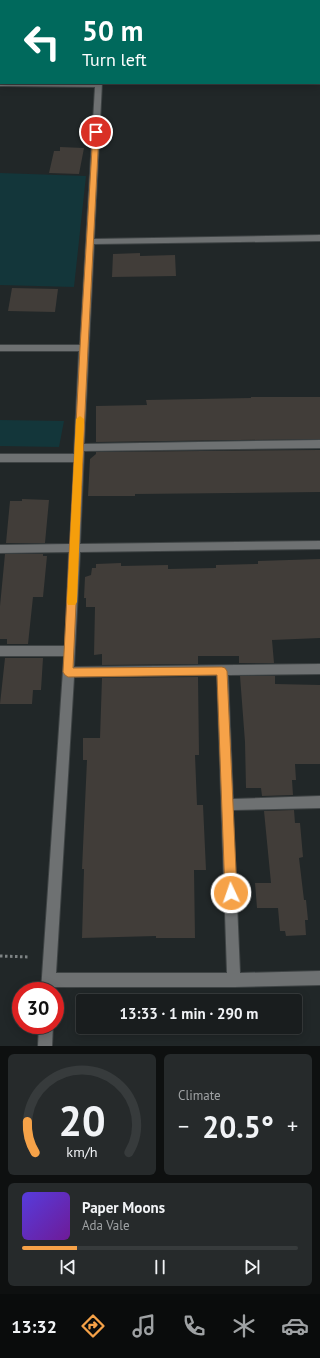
<!DOCTYPE html>
<html lang="en">
<head>
<meta charset="utf-8">
<style>
  :root { --surface:#191d1e; --page:#262a2b; --text:#f1f3f6; --muted:#9fa2a4; --line:#373b3c; --accent:#f6a248 }
  body { margin:0; font-family:"PT Sans",sans-serif; background:var(--page); color:var(--text); height:100vh; display:flex; flex-direction:column; font-size:15px; white-space:nowrap }
  * { box-sizing:border-box; margin:0 }
  p { font-size:13px; color:var(--muted) }
  .icon { flex:none; width:22px; height:22px; fill:none; stroke:currentColor; stroke-width:2; stroke-linecap:round; stroke-linejoin:round }
  .map { position:relative; height:1046px; overflow:hidden }
  .drawer { display:flex; flex-direction:column; gap:8px; padding:8px; background:#0e1010; flex:1 }
  .drawer>* { flex:none }
  .hud { position:absolute; left:0px; top:0px; width:320px; height:84px; box-shadow:0 2px 10px #0003,0 0 0 1px var(--line); background:#00695c; color:#fff; overflow:hidden }
  .speed { position:absolute; left:12px; top:982px; display:flex; gap:8px; font-size:20px; font-weight:700; text-align:center }
  .speed>* { display:grid; place-content:center; width:52px; height:52px; border-radius:50%; background:var(--surface); box-shadow:0 2px 10px #0003,0 0 0 1px var(--line); line-height:1 }
  .speed .limit { border:6px solid #d22; background:#fff; color:#111 }
  .pin { position:absolute; display:grid; place-items:center; width:34px; height:34px; color:#fff; margin:-17px; border:2px solid #fff; border-radius:50%; box-shadow:0 1px 4px #0007 }
  .me { position:absolute; width:44px; margin:-22px; rotate:357deg; stroke-linejoin:round; filter:drop-shadow(0 0 3px #0008) }
  .turn { display:flex; align-items:center; gap:14px; height:84px; padding:0 16px; font-size:18px }
  .turn .icon { width:52px; height:52px; stroke-width:2.5 }
  .turn b { display:block; font-size:28px; line-height:34px }
  .big { font-size:30px; font-weight:700; line-height:1.1 }
  .drawer .tile { flex:1; display:flex; flex-direction:column; justify-content:center; gap:6px; min-width:0; padding:0 14px; border-radius:6px; background:var(--page) }
  .drawer .dial { align-items:center; gap:0 }
  .dial svg { height:104px; overflow:visible; fill:none; stroke:var(--line); stroke-width:7; stroke-linecap:round; text-anchor:middle }
  .dial text { fill:var(--text); stroke:none }
  .song { display:flex; align-items:center; gap:12px }
  .cover { width:48px; height:48px; border-radius:6px; background:linear-gradient(135deg,hsl(250 70% 55%),hsl(280 70% 35%)) }
  .played { height:4px; border-radius:2px; background:linear-gradient(90deg,var(--accent) 20%,var(--line) 20%) }
  .keys { display:flex; justify-content:space-around; direction:ltr }
  .heat { display:flex; justify-content:space-between; align-items:center; font-size:22px; direction:ltr }
  .drawer .tiles { flex:1; display:grid; gap:8px; grid-template-columns:1fr 1fr }
  .tile:last-child { grid-column:span 2 }
  .trip { position:absolute; left:76px; top:994px; width:226px; height:40px; border-radius:4px; background:var(--surface); box-shadow:0 2px 10px #0003,0 0 0 1px var(--line); font-weight:700; line-height:40px; text-align:center }
  .tab-bar { display:flex; height:64px; justify-content:space-around; align-items:center; background:#0a0c0c; color:var(--muted) }
  .tab-bar .icon { width:28px; height:28px }
  .tab-bar .selected { color:var(--accent) }
  .tab-bar b { font-size:18px; color:var(--text) }
  .map>svg:first-child { display:block }
  .green { fill:#13363a }
  .building { fill:#413d39 }
  .lines { fill:none; stroke-linecap:round; stroke-linejoin:round }
  .minor-casing { stroke:#3e4344; stroke-width:2 }
  .path { stroke:#7e8384; stroke-width:3; stroke-dasharray:2.5 2.5; stroke-linecap:butt }
  .minor { fill:#6e7172; fill-rule:evenodd }
  .route { fill:#f6a248; stroke:#a0692f }
  .slow { fill:#f59e0b }
</style>
</head>
<body>
<div class="map">
<svg width="320" height="1046" viewBox="0 0 320 1046">
  <rect width="100%" height="100%" fill="#212728"/>
  <g class="green">
    <polygon points="0,173 86,176 74,287 0,285"/>
    <polygon points="0,420 64,421 59,447 0,446"/>
  </g>
  <g class="building">
    <polygon points="60,147 84,148 79,174 49,173 54,151 60,151"/>
    <polygon points="140,253 140,256 175,255 176,276 112,277 113,254"/>
    <polygon points="12,288 58,289 55,312 8,311"/>
    <polygon points="251,397 320,397 320,439 96,442 96,406 147,405 146,400 251,398"/>
    <polygon points="320,450 320,492 135,494 135,496 88,496 90,459 96,454 96,452"/>
    <polygon points="22,499 49,500 45,543 6,543 10,501 22,501"/>
    <polygon points="5,554 43,554 43,556 47,556 43,597 33,597 28,644 7,644 7,639 0,639 0,606"/>
    <polygon points="320,559 320,638 272,640 274,663 239,663 239,656 198,656 198,664 102,665 102,654 94,655 95,607 86,607 86,598 84,598 85,577 91,575 92,568 96,568 96,564 121,563 121,566 168,565 168,569 216,568 216,565 258,564 258,561"/>
    <polygon points="5,658 43,658 41,690 33,690 32,704 0,704"/>
    <polygon points="240,676 275,676 275,684 320,685 320,764 295,764 296,780 292,780 293,795 262,796 261,788 246,788 245,742"/>
    <polygon points="198,677 199,755 195,755 197,805 203,805 206,870 194,870 195,938 156,938 156,936 82,938 84,869 82,869 87,760 83,760 83,738 100,738 102,678"/>
    <polygon points="294,810 295,823 300,823 303,857 299,858 304,900 306,900 308,920 305,920 306,935 286,936 285,931 280,931 278,908 257,908 255,883 271,883 264,811"/>
  </g>
  <g class="lines">
    <defs>
      <g id="minor">
        <rect x="100" y="0" width="6" height="1"/>
        <rect x="0" y="33" width="1" height="4"/>
        <path d="M 0,82 L 102,83 L 94,239 L 320,235 L 320,241 L 94,244 L 84,444 L 320,440 L 320,448 L 84,451 L 80,544 L 320,541 L 320,549 L 80,552 L 74,667 L 320,664 L 320,674 L 228,675 L 233,799 L 320,796 L 320,808 L 233,810 L 240,973 L 320,971 L 320,985 L 234,987 L 55,987 L 55,991 L 41,991 L 64,656 L 0,656 L 0,646 L 65,646 L 69,552 L 0,553 L 0,545 L 70,544 L 74,462 L 0,462 L 0,454 L 74,454 L 79,351 L 0,351 L 0,345 L 80,345 L 95,87 L 0,86 ZM 217,675 L 227,973 L 56,973 L 74,677 Z"/>
        <polygon points="39,1025 53,1025 52,1046 38,1046"/>
      </g>
    </defs>
    <use href="#minor" class="minor-casing"/>
    <polyline class="path" points="0,956 29,957"/>
    <use href="#minor" class="minor"/>
  </g>
  <polygon class="route" points="96,130 99,132 88,348 73,668 222,667 225,668 227,671 237,893 235,897 231,899 227,897 225,893 217,675 68,677 65,675 63,672 80,348 93,132"/>
  <polygon class="slow" points="80,416 84,419 77,602 75,605 68,605 67,602 76,419"/>
</svg>
<div class="speed"><div class="limit">30</div></div>
<div class="pin" style="left:96px;top:132px;background:#d93025"><svg class="icon" aria-label="arrive" viewBox="0 0 24 24"><path d="M6 21V4h12l-3 4 3 4H6"/></svg></div>
<svg class="me" style="left:231px;top:893px" viewBox="-20 -20 40 40"><circle r="17" fill="#f6a248" stroke="#fff" stroke-width="3"/><path d="M0-11L8 9 0 5-8 9z" fill="#fff"/></svg>
<div class="trip">13:33 · 1 min · 290 m</div>
<div class="hud">
<div class="turn"><svg class="icon" aria-label="left" viewBox="0 0 24 24"><path d="M17 20v-9H6M10 6l-5 5 5 5"/></svg><div><b>50 m</b>Turn left</div></div>
</div>
</div>
<section class="drawer">
<div class="tiles">
<div class="tile dial"><svg viewBox="0 0 100 80">
<path d="M14 69A42 42 0 1 1 86 69"/>
<path d="M14 69A42 42 0 0 1 8 45" stroke="#f6a248"/>
<text x="50" y="56" font-size="32" font-weight="700">20</text>
<text x="50" y="72" font-size="11">km/h</text>
</svg></div>
<div class="tile"><p>Climate</p>
<div class="heat"><a>−</a><b class="big">20.5°</b><a>+</a></div>
</div>
<div class="tile">
<div class="song"><i class="cover"></i><div><b>Paper Moons</b><p>Ada Vale</p></div></div>
<div class="played"></div>
<div class="keys"><svg class="icon" aria-label="previous" viewBox="0 0 24 24"><path d="M18 5L8 12l10 7zM5 5v14"/></svg><svg class="icon" aria-label="pause" viewBox="0 0 24 24"><path d="M8 5v14M16 5v14"/></svg><svg class="icon" aria-label="next" viewBox="0 0 24 24"><path d="M6 5l10 7-10 7zM19 5v14"/></svg></div>
</div>
</div>
</section>
<nav class="tab-bar">
<b>13:32</b>
<svg class="icon selected" aria-label="directions" viewBox="0 0 24 24"><path d="M12 3l9 9-9 9-9-9zM9 14v-3h6M13 9l2 2-2 2"/></svg>
<svg class="icon" aria-label="music" viewBox="0 0 24 24"><path d="M9 18V5l10-2v13"/><circle cx="6" cy="18" r="3"/><circle cx="16" cy="16" r="3"/></svg>
<svg class="icon" aria-label="phone" viewBox="0 0 24 24"><path d="M5 4h4l2 5-3 2q2 4 5 5l2-3 5 2v4C11 20 4 13 5 4z"/></svg>
<svg class="icon" aria-label="climate" viewBox="0 0 24 24"><path d="M12 3v18M4 7l16 10M4 17L20 7"/></svg>
<svg class="icon" aria-label="car" viewBox="0 0 24 24"><path d="M5 17H2v-5l4-1 3-4h7l3 4 3 1v5h-3M9 17h6M6 11h13"/><circle cx="7" cy="17" r="2"/><circle cx="17" cy="17" r="2"/></svg>
</nav>
</body>
</html>
